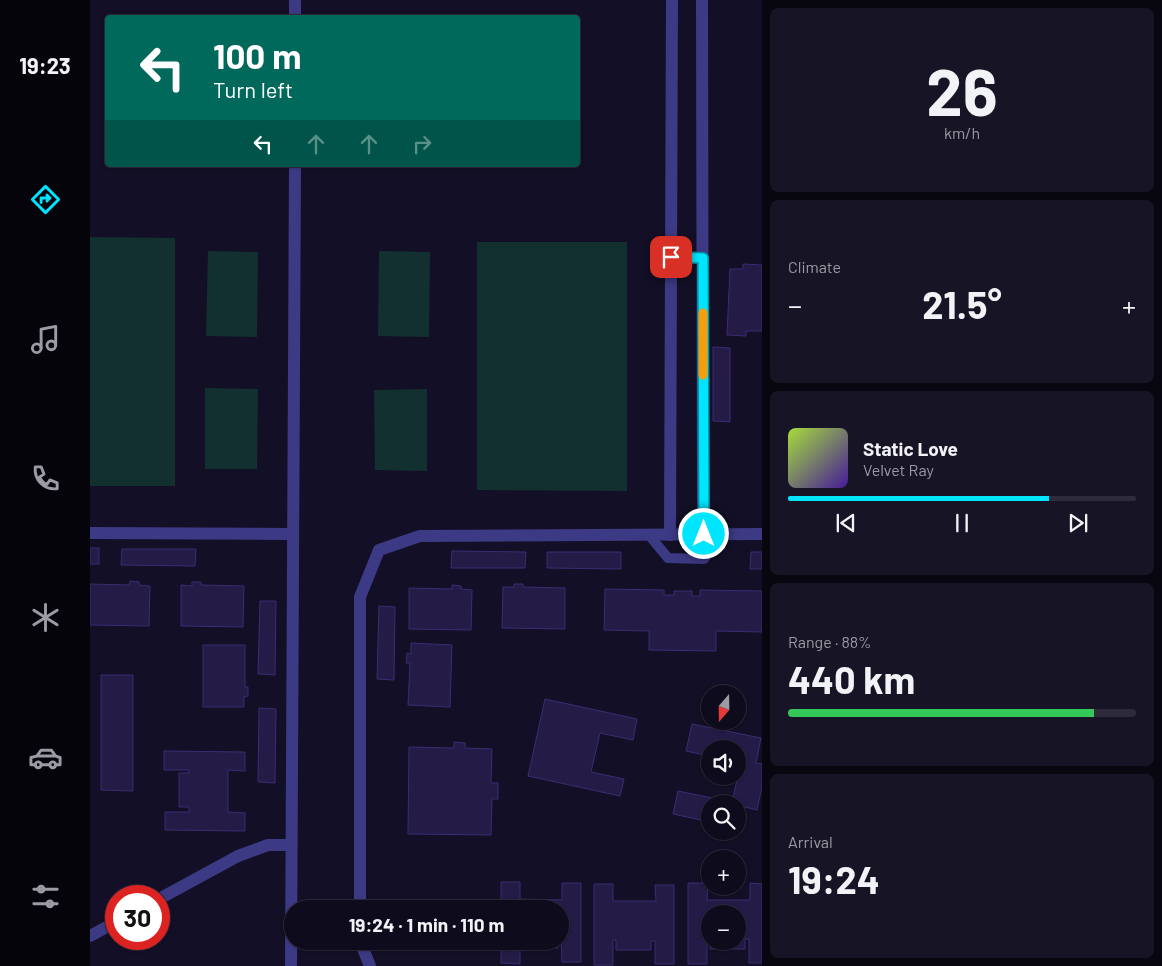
<!DOCTYPE html>
<html lang="en">
<head>
<meta charset="utf-8">
<style>
  :root { --surface:#0e0b1c; --page:#171425; --text:#f1f3f6; --muted:#9b9ba3; --line:#2e2b3b; --accent:#00e5ff }
  body { margin:0; font-family:Barlow,sans-serif; background:var(--page); color:var(--text); height:100vh; display:flex; flex-direction:column; font-size:19px; white-space:nowrap }
  * { box-sizing:border-box; margin:0 }
  p { font-size:16px; color:var(--muted) }
  .icon { flex:none; width:28px; height:28px; fill:none; stroke:currentColor; stroke-width:2; stroke-linecap:round; stroke-linejoin:round }
  .map { position:relative; flex:1; overflow:hidden }
  .side { display:flex; flex-direction:column; gap:8px; padding:8px; background:#08060f; width:400px }
  .side>* { flex:none }
  .top-card { position:absolute; left:15px; top:15px; width:475px; height:152px; border-radius:5px; box-shadow:0 1px 4px #0004,0 0 0 1px var(--line); background:#00695c; color:#fff; overflow:hidden }
  .needle { width:32px; rotate:200deg }
  .buttons { position:absolute; left:611px; top:685px; display:grid; gap:10px }
  .buttons a { display:grid; place-items:center; width:45px; height:45px; border-radius:50%; background:var(--surface); box-shadow:0 1px 4px #0004,0 0 0 1px var(--line); font-size:25px }
  .speed { position:absolute; left:15px; top:885px; display:flex; gap:10px; font-size:25px; font-weight:700; text-align:center }
  .speed>* { display:grid; place-content:center; width:65px; height:65px; border-radius:50%; background:var(--surface); box-shadow:0 1px 4px #0004,0 0 0 1px var(--line); line-height:1 }
  .speed .limit { border:8px solid #d22; background:#fff; color:#111 }
  .pin { position:absolute; display:grid; place-items:center; width:42px; height:42px; color:#fff; margin:-21px; border-radius:10px; box-shadow:0 2px 8px #0006 }
  .me { position:absolute; width:55px; margin:-28px; rotate:0deg; stroke-linejoin:round; filter:drop-shadow(0 0 4px #0008) }
  .turn { display:flex; align-items:center; gap:18px; height:105px; padding:0 25px; font-size:22px }
  .turn .icon { width:65px; height:65px; stroke-width:2.5 }
  .turn b { display:block; font-size:35px; line-height:42px }
  .lanes { display:flex; align-items:center; height:48px; padding:0 25px; background:#0003; justify-content:center; gap:25px; direction:ltr }
  .lanes .off { opacity:.35 }
  .big { font-size:38px; font-weight:700; line-height:1.1 }
  .side .tile { flex:1; display:flex; flex-direction:column; justify-content:center; gap:8px; min-width:0; padding:0 18px; border-radius:8px; background:var(--page) }
  .side .dial { align-items:center; gap:0 }
  .dial b { font-size:65px; line-height:1 }
  .song { display:flex; align-items:center; gap:15px }
  .cover { width:60px; height:60px; border-radius:8px; background:linear-gradient(135deg,hsl(80 70% 55%),hsl(260 70% 35%)) }
  .played { height:5px; border-radius:2px; background:linear-gradient(90deg,var(--accent) 75%,var(--line) 75%) }
  .keys { display:flex; justify-content:space-around; direction:ltr }
  .heat { display:flex; justify-content:space-between; align-items:center; font-size:28px; direction:ltr }
  .charge { height:8px; border-radius:4px; background:linear-gradient(90deg,#34c759 88%,var(--line) 0) }
  .trip { position:absolute; left:194px; top:900px; width:285px; height:50px; border-radius:25px; background:var(--surface); box-shadow:0 1px 4px #0004,0 0 0 1px var(--line); font-weight:700; line-height:50px; text-align:center }
  main { display:flex; flex:1; min-height:0 }
  .tab-bar { display:flex; flex-direction:column; width:90px; justify-content:space-around; align-items:center; background:#06040b; color:var(--muted) }
  .tab-bar .icon { width:35px; height:35px }
  .tab-bar .current { color:var(--accent) }
  .tab-bar b { font-size:22px; color:var(--text) }
  .map>svg:first-child { display:block }
  .green { fill:#12302f }
  .building { fill:#241b47; stroke:#3b2d73 }
  .lines { fill:none; stroke-linecap:round; stroke-linejoin:round }
  .lane { stroke:#3d3a85; stroke-width:10 }
  .street { stroke:#3d3a85; stroke-width:12 }
  .route-casing { stroke:#0095a6; stroke-width:12 }
  .route { stroke:#00e5ff; stroke-width:9 }
  .slow { stroke:#f59e0b; stroke-width:9 }
</style>
</head>
<body>
<main>
<nav class="tab-bar">
<b>19:23</b>
<svg class="icon current" aria-label="directions" viewBox="0 0 24 24"><path d="M12 3l9 9-9 9-9-9zM9 14v-3h6M13 9l2 2-2 2"/></svg>
<svg class="icon" aria-label="music" viewBox="0 0 24 24"><path d="M9 18V5l10-2v13"/><circle cx="6" cy="18" r="3"/><circle cx="16" cy="16" r="3"/></svg>
<svg class="icon" aria-label="phone" viewBox="0 0 24 24"><path d="M5 4h4l2 5-3 2q2 4 5 5l2-3 5 2v4C11 20 4 13 5 4z"/></svg>
<svg class="icon" aria-label="climate" viewBox="0 0 24 24"><path d="M12 3v18M4 7l16 10M4 17L20 7"/></svg>
<svg class="icon" aria-label="car" viewBox="0 0 24 24"><path d="M5 17H2v-5l4-1 3-4h7l3 4 3 1v5h-3M9 17h6M6 11h13"/><circle cx="7" cy="17" r="2"/><circle cx="17" cy="17" r="2"/></svg>
<svg class="icon" aria-label="filters" viewBox="0 0 24 24"><path d="M4 7h16M4 17h16"/><circle cx="9" cy="7" r="2"/><circle cx="15" cy="17" r="2"/></svg>
</nav>
<div class="map">
<svg width="672" height="966" viewBox="0 0 672 966">
  <rect width="100%" height="100%" fill="#130f26"/>
  <g class="green">
    <polygon points="0,237 85,238 85,486 0,486"/>
    <polygon points="387,242 537,242 537,491 387,490"/>
    <polygon points="118,251 168,252 167,337 116,336"/>
    <polygon points="289,251 340,252 339,337 288,336"/>
    <polygon points="115,388 168,389 167,469 115,469"/>
    <polygon points="337,389 337,471 285,470 284,390"/>
  </g>
  <g class="building">
    <polygon points="653,264 672,265 672,331 656,331 656,336 637,335 640,269 653,269"/>
    <polygon points="623,347 640,348 640,422 623,421"/>
    <rect x="0" y="548" width="9" height="16"/>
    <polygon points="32,549 106,549 105,566 31,565"/>
    <polygon points="362,551 436,552 435,568 361,568"/>
    <polygon points="457,552 531,552 531,569 457,568"/>
    <polygon points="661,552 672,552 672,569 660,569"/>
    <polygon points="40,581 49,582 49,585 60,586 59,626 0,625 0,584 39,585"/>
    <polygon points="102,582 111,582 111,585 154,586 153,627 91,626 91,585 102,586"/>
    <polygon points="424,584 433,584 433,587 475,588 475,629 412,628 413,587 424,587"/>
    <polygon points="362,585 371,586 371,589 382,590 381,630 319,629 319,588 362,589"/>
    <polygon points="515,589 574,590 574,595 584,595 584,591 602,591 602,596 610,596 610,590 672,591 672,632 626,631 626,651 559,650 559,631 514,630"/>
    <polygon points="170,601 186,601 185,675 168,674"/>
    <polygon points="289,606 305,607 304,680 287,679"/>
    <polygon points="321,643 362,645 360,707 318,705 320,663 316,663 317,653 321,654"/>
    <polygon points="113,645 155,645 155,687 158,687 158,696 154,697 154,707 113,707"/>
    <polygon points="11,675 43,675 43,791 11,790"/>
    <polygon points="455,699 547,719 543,740 510,733 501,772 534,779 530,796 438,776"/>
    <polygon points="169,708 186,709 185,783 168,782"/>
    <polygon points="602,724 671,738 666,763 672,764 672,786 667,810 655,807 650,828 648,828 648,804 620,804 620,822 583,814 588,791 642,802 648,776 650,762 648,762 648,749 620,749 620,756 596,751"/>
    <polygon points="364,742 375,743 375,748 402,749 401,783 408,783 408,799 402,799 401,835 318,834 319,747 364,748"/>
    <polygon points="74,751 155,752 155,771 138,770 138,812 155,813 155,831 75,830 75,812 99,812 99,807 89,807 89,773 99,773 99,770 74,770"/>
    <polygon points="411,882 430,882 430,899 472,900 472,883 491,883 491,962 472,962 470,909 411,909"/>
    <polygon points="598,883 618,883 617,900 660,900 660,883 672,884 672,963 659,963 659,939 655,939 655,949 620,949 620,941 648,941 648,914 620,914 620,939 617,939 617,964 598,964"/>
    <polygon points="504,884 523,884 523,901 566,901 565,885 584,885 584,964 565,964 565,941 561,941 561,950 526,950 526,940 523,940 523,965 504,965"/>
    <polygon points="411,941 430,941 430,964 411,963"/>
    <rect x="433" y="941" width="35" height="7"/>
  </g>
  <g class="lines">
    <polyline class="lane" points="559,535 578,558 614,559 631,535"/>
    <g class="street">
      <polyline points="612,0 613,534"/>
      <polyline points="205,18 205,0"/>
      <polyline points="581,257 613,258"/>
      <polyline points="0,533 203,534"/>
      <polyline points="580,535 582,0"/>
      <polyline points="69,899 148,856 178,845 201,845"/>
      <polyline points="270,909 270,597 289,550 330,536 672,534"/>
      <polyline points="0,936 26,922"/>
      <polyline points="270,941 280,966"/>
      <polyline points="201,966 205,165"/>
    </g>
  </g>
  <g class="lines">
    <defs>
      <polyline id="route" points="581,257 613,258 614,534"/>
    </defs>
    <use href="#route" class="route-casing"/>
    <use href="#route" class="route"/>
    <polyline class="slow" points="613,313 613,375"/>
  </g>
</svg>
<div class="buttons">
<a><svg class="needle" viewBox="-14 -14 28 28"><path d="M0-13l5 13h-10z" fill="#e53935"/><path d="M0 13l5-13h-10z" fill="#9b9ba3"/></svg></a>
<a><svg class="icon" aria-label="sound" viewBox="0 0 24 24"><path d="M4 9h4l5-4v14l-5-4H4zM17 9q2 3 0 6"/></svg></a>
<a><svg class="icon" aria-label="search" viewBox="0 0 24 24"><circle cx="10" cy="10" r="6"/><path d="M15 15l6 6"/></svg></a>
<a>+</a>
<a>−</a>
</div>
<div class="speed"><div class="limit">30</div></div>
<div class="pin" style="left:581px;top:257px;background:#d93025"><svg class="icon" aria-label="arrive" viewBox="0 0 24 24"><path d="M6 21V4h12l-3 4 3 4H6"/></svg></div>
<svg class="me" style="left:614px;top:534px" viewBox="-20 -20 40 40"><circle r="17" fill="#00e5ff" stroke="#fff" stroke-width="3"/><path d="M0-11L8 9 0 5-8 9z" fill="#fff"/></svg>
<div class="trip">19:24 · 1 min · 110 m</div>
<div class="top-card">
<div class="turn"><svg class="icon" aria-label="left" viewBox="0 0 24 24"><path d="M17 20v-9H6M10 6l-5 5 5 5"/></svg><div><b>100 m</b>Turn left</div></div>
<div class="lanes"><svg class="icon" aria-label="left" viewBox="0 0 24 24"><path d="M17 20v-9H6M10 6l-5 5 5 5"/></svg><svg class="icon off" aria-label="ahead" viewBox="0 0 24 24"><path d="M12 20V5M6 11l6-6 6 6"/></svg><svg class="icon off" aria-label="ahead" viewBox="0 0 24 24"><path d="M12 20V5M6 11l6-6 6 6"/></svg><svg class="icon off" aria-label="right" viewBox="0 0 24 24"><path d="M7 20v-9h11M14 6l5 5-5 5"/></svg></div>
</div>
</div>
<section class="side">
<div class="tile dial"><b>26</b><p>km/h</p></div>
<div class="tile"><p>Climate</p>
<div class="heat"><a>−</a><b class="big">21.5°</b><a>+</a></div>
</div>
<div class="tile">
<div class="song"><i class="cover"></i><div><b>Static Love</b><p>Velvet Ray</p></div></div>
<div class="played"></div>
<div class="keys"><svg class="icon" aria-label="previous" viewBox="0 0 24 24"><path d="M18 5L8 12l10 7zM5 5v14"/></svg><svg class="icon" aria-label="pause" viewBox="0 0 24 24"><path d="M8 5v14M16 5v14"/></svg><svg class="icon" aria-label="next" viewBox="0 0 24 24"><path d="M6 5l10 7-10 7zM19 5v14"/></svg></div>
</div>
<div class="tile"><p>Range · 88%</p><b class="big">440 km</b><div class="charge"></div></div>
<div class="tile"><p>Arrival</p><b class="big">19:24</b></div>
</section>
</main>
</body>
</html>
